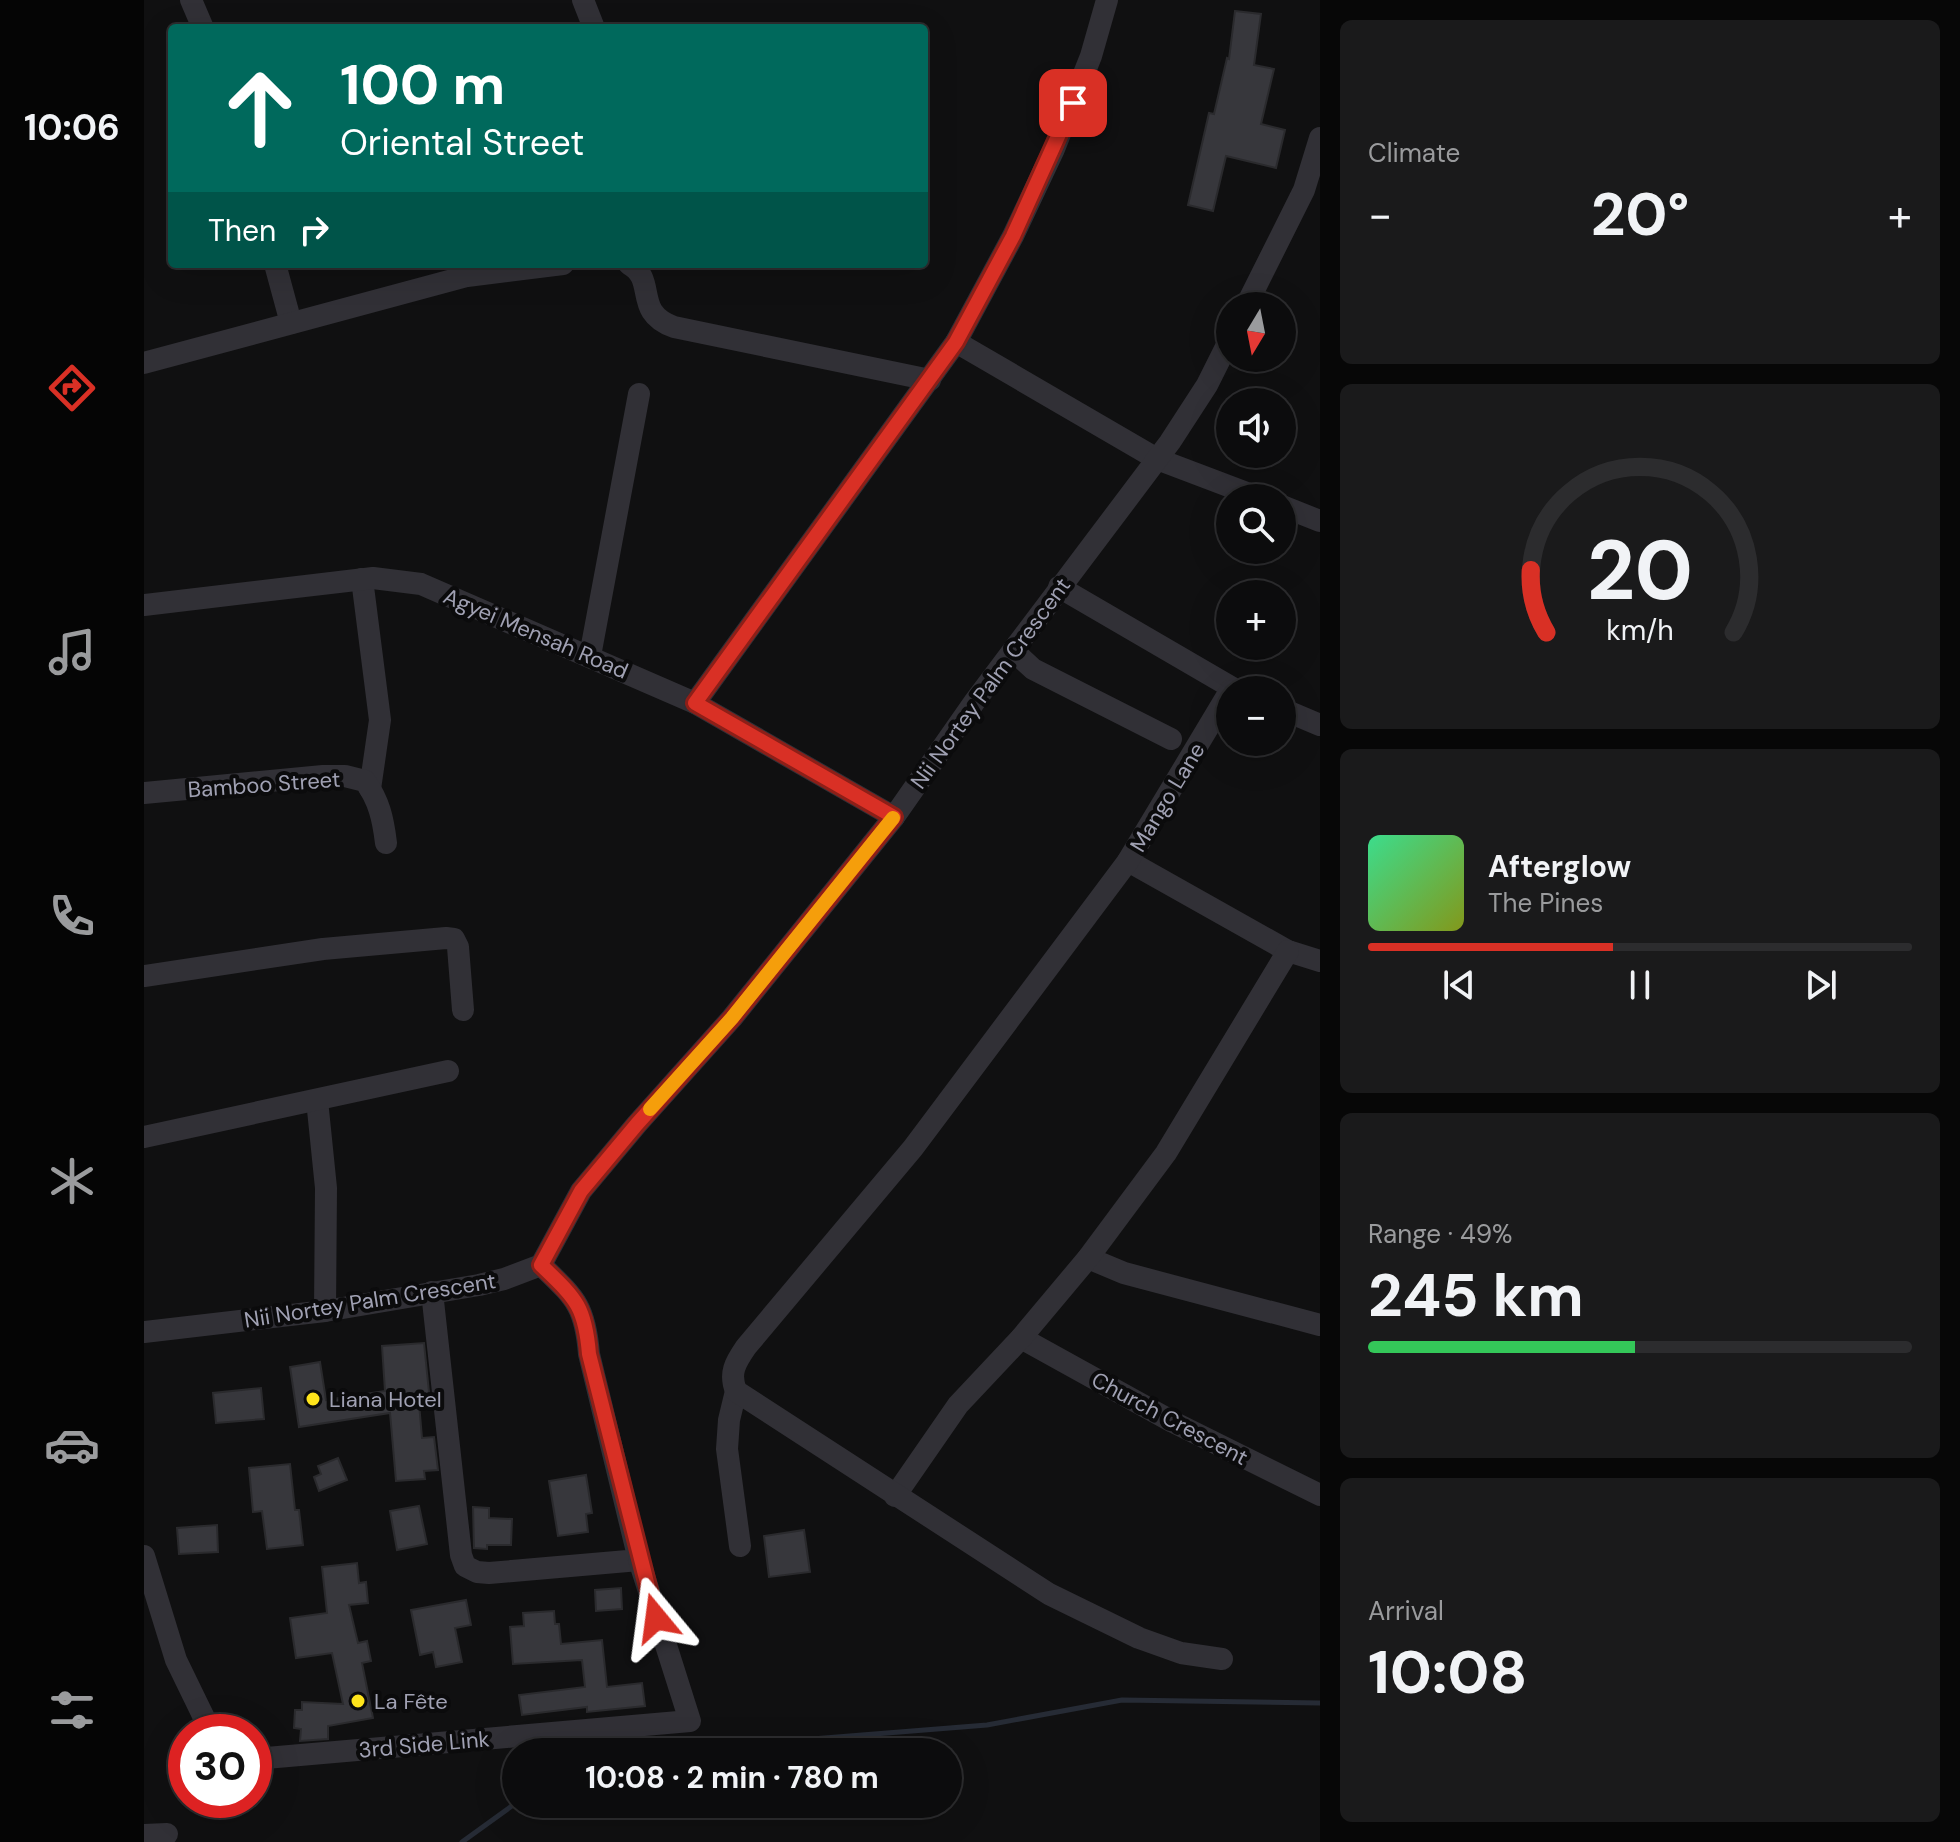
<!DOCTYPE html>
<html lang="en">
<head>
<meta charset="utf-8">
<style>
  :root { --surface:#0c0c0d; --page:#1a1a1b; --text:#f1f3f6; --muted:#9a9b9d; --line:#2c2c2e; --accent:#d93025 }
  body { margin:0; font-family:"DM Sans",sans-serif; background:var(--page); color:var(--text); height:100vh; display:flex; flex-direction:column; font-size:30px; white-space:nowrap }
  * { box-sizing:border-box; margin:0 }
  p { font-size:26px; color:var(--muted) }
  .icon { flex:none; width:44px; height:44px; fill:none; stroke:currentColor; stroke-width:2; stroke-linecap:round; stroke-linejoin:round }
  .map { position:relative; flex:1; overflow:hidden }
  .details { display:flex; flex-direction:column; gap:20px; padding:20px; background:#070707; width:640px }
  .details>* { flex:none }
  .top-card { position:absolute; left:24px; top:24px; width:760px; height:244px; border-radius:8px; box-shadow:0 8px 32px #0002,0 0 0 2px var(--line); background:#00695c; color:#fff; overflow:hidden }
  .needle { width:52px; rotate:190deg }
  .fabs { position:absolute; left:1072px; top:292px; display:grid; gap:16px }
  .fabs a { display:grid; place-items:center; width:80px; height:80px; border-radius:50%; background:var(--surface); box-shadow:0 8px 32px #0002,0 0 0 2px var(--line); font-size:40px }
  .speed { position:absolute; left:24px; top:1714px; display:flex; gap:16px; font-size:40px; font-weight:700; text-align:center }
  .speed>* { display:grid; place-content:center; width:104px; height:104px; border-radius:50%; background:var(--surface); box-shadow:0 8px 32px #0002,0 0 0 2px var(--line); line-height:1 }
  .speed .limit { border:12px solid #d22; background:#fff; color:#111 }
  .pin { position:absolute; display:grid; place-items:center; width:68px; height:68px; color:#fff; margin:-34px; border-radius:16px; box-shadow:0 4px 12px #0006 }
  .me { position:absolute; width:88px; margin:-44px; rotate:344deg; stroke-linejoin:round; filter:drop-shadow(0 0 6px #0008) }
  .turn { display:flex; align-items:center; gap:28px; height:168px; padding:0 40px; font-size:36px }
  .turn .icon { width:104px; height:104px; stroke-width:2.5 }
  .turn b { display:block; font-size:56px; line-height:68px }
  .then { display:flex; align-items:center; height:76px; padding:0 40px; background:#0003; gap:16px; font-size:30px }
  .big { font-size:60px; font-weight:700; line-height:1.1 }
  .details .card { flex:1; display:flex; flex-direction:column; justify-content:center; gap:12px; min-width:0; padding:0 28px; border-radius:12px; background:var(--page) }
  .details .dial { align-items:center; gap:0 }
  .dial svg { height:208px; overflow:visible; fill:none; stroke:var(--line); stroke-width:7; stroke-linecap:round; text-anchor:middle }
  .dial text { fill:var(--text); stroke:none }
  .song { display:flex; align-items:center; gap:24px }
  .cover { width:96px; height:96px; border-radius:12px; background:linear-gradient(135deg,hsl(150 70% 55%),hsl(70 70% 35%)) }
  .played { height:8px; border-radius:4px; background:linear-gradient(90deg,var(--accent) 45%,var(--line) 45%) }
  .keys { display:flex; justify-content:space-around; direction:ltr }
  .heat { display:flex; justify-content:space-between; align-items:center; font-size:44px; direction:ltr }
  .charge { height:12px; border-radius:6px; background:linear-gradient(90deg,#34c759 49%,var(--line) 0) }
  .trip { position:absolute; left:358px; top:1738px; width:460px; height:80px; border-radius:40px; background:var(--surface); box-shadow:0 8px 32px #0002,0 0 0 2px var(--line); font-weight:700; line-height:80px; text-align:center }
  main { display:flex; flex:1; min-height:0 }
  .dock { display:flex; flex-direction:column; width:144px; justify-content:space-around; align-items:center; background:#050505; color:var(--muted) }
  .dock .icon { width:56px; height:56px }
  .dock .active { color:var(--accent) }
  .dock b { font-size:36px; color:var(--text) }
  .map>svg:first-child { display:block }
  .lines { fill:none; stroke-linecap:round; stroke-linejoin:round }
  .stream { stroke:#262b35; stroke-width:5 }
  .building { fill:#37373c; stroke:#2a2a2d; stroke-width:2 }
  .minor { stroke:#313036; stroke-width:22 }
  .route-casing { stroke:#8d1f18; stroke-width:20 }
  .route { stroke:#d93025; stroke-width:14 }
  .slow { stroke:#f59e0b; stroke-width:14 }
  .poi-dot { fill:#fee41b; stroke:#0b0b0c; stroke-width:3 }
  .labels { text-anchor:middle; stroke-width:8; stroke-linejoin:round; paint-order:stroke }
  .street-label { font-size:22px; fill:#a0a1b3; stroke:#0b0b0c }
  .poi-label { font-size:22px; fill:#a0a1b3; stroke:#0b0b0c; text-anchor:start }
</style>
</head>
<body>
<main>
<nav class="dock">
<b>10:06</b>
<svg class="icon active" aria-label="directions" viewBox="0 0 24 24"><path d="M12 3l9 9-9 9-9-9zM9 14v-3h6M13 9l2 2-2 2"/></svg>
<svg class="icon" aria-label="music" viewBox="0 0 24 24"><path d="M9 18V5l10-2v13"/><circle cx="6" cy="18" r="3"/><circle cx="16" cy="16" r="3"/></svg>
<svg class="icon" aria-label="phone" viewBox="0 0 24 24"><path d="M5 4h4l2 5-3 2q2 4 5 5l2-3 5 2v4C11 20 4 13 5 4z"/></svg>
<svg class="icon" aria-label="climate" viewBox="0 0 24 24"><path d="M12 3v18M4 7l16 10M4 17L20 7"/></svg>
<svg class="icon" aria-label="car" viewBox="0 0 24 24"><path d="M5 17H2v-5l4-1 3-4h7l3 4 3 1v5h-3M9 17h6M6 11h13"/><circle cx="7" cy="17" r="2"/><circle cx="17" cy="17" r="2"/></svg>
<svg class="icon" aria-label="filters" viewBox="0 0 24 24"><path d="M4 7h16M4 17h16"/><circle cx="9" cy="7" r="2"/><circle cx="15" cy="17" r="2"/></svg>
</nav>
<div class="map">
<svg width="1176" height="1842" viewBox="0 0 1176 1842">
  <rect width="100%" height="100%" fill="#101011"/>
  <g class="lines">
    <g class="stream">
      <polyline points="570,1752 617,1743 843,1725 978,1700 1176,1703"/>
      <polyline points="318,1842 372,1803"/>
    </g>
  </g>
  <g class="building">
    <polygon points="1091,11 1117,14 1110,65 1130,69 1117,124 1141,130 1132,168 1082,156 1069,211 1044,205 1065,113 1070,114 1083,58 1085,59"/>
    <polygon points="280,1343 286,1402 275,1403 278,1438 290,1437 294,1470 280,1471 281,1479 252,1481 246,1413 155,1427 146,1367 176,1362 182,1400 241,1391 238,1346"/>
    <polygon points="117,1388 120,1419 72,1423 69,1393"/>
    <polygon points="194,1458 203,1480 175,1491 170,1477 177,1474 174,1466"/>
    <polygon points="146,1464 151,1510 155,1510 159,1545 123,1549 118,1511 109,1512 105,1468"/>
    <polygon points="442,1475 448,1513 442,1514 444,1532 414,1536 405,1481"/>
    <polygon points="275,1506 283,1544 253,1550 246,1511"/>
    <polygon points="329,1507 345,1508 345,1518 368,1519 367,1545 343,1545 343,1549 330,1548"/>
    <polygon points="73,1525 74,1552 35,1554 33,1528"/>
    <polygon points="660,1530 666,1572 625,1577 620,1536"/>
    <polygon points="213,1563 215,1583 222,1582 224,1603 205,1605 214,1643 223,1641 227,1661 218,1663 229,1718 184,1726 184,1739 156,1741 157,1729 150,1728 151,1710 158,1710 158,1702 199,1704 188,1653 152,1658 146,1618 183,1613 178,1567"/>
    <polygon points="477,1588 478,1609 452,1611 451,1590"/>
    <polygon points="322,1600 327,1625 311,1628 318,1662 292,1667 289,1652 276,1655 267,1610"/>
    <polygon points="410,1611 411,1624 415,1624 417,1644 458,1640 463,1687 498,1683 501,1706 443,1712 443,1707 378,1715 375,1695 441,1687 438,1660 369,1664 366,1627 380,1626 379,1613"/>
  </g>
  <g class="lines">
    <g class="minor">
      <polyline points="47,0 59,28"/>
      <polyline points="439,0 450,28"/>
      <polyline points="131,264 147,323"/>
      <path d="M 485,264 C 514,280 488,312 530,327 L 786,380"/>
      <polyline points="1102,306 1160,190 1176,138"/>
      <polyline points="812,342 1013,459 1116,498"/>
      <polyline points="0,363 323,276 419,264"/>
      <polyline points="1138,506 1176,521"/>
      <polyline points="218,579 236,720 226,789"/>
      <polyline points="915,587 1092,690"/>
      <polyline points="0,605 229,578 277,584 551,703 750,817"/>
      <polyline points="873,645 875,656 889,669 1027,739"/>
      <polyline points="446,656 495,394"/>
      <polyline points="551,703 812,342 869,236 910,149 947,56 963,0"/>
      <polyline points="1138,709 1176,725"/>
      <path d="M 0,793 L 179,776 L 201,776 L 221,781 C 235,801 239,818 242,843"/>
      <polyline points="984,861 1144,951 1176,961"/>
      <polyline points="0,976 179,949 302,938 310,939 314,947 319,1010"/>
      <polyline points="173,1100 182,1188 181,1311"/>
      <polyline points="0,1137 304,1071"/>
      <polyline points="944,1258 980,1273 1176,1325"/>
      <path d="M 288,1292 L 317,1555 L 321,1566 L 333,1572 L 345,1573 L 495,1560 L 445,1354 C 441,1305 431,1298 397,1265"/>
      <polyline points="0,1332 181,1311 335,1285 360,1279 397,1265 437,1191 493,1124 588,1018 750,817 831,701 1026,442 1063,385 1086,339"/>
      <polyline points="877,1338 1029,1422 1176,1495"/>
      <polyline points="592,1391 585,1420 583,1449 596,1546"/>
      <polyline points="751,1496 814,1405 877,1338 944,1258 1022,1153 1144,951"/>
      <polyline points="0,1556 32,1660 67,1732"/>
      <path d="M 1078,1659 L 1037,1653 L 995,1638 L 905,1594 L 592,1391 C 585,1373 591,1363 602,1347 L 769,1148 L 984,861 L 1086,691"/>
      <polyline points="110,1759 546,1721 495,1560"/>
      <polyline points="0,1835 23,1834"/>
    </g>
  </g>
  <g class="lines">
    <defs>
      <path id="route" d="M 512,1618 L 445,1354 C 441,1305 431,1298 397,1265 L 437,1191 L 493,1124 L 588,1018 L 750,817 L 551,703 L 812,342 L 869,236 L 929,103"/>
    </defs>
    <use href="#route" class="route-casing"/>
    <use href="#route" class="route"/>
    <polyline class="slow" points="506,1109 588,1018 749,818"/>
  </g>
  <g class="poi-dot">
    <circle cx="169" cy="1399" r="8"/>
    <circle cx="214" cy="1701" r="8"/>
  </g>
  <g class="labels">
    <g class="street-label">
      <text transform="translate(392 633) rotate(23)" y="8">Agyei Mensah Road</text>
      <text transform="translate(846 683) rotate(-54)" y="8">Nii Nortey Palm Crescent</text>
      <text transform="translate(120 784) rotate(-4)" y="8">Bamboo Street</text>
      <text transform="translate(1023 797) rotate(-59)" y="8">Mango Lane</text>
      <text transform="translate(226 1300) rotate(-9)" y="8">Nii Nortey Palm Crescent</text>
      <text transform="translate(1026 1418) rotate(28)" y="8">Church Crescent</text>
      <text transform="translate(280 1744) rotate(-5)" y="8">3rd Side Link</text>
    </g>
    <g class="poi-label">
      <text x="185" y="1407">Liana Hotel</text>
      <text x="230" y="1709">La Fête</text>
    </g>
  </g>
</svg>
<div class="fabs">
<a><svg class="needle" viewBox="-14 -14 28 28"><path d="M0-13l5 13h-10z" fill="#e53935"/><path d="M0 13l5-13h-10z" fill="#9a9b9d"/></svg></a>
<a><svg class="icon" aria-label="sound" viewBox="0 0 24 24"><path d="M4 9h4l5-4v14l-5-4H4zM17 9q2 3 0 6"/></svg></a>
<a><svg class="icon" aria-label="search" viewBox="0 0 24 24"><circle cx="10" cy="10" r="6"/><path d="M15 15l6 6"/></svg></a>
<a>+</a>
<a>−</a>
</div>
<div class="speed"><div class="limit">30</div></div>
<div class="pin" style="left:929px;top:103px;background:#d93025"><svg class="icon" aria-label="arrive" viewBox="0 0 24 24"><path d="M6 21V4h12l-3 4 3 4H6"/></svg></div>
<svg class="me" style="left:512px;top:1618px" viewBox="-20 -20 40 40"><path d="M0-17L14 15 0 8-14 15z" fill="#d93025" stroke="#fff" stroke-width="4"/></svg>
<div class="trip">10:08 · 2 min · 780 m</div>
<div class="top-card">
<div class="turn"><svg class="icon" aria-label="ahead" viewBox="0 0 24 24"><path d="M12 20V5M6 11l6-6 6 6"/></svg><div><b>100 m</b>Oriental Street</div></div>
<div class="then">Then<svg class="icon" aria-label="right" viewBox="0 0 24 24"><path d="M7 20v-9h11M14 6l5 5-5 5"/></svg></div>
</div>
</div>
<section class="details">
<div class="card"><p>Climate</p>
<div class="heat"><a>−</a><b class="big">20°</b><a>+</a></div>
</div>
<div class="card dial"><svg viewBox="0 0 100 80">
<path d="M14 69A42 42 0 1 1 86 69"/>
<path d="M14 69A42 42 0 0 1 8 45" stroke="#d93025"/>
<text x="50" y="56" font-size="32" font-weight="700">20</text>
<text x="50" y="72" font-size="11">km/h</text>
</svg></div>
<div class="card">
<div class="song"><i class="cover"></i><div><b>Afterglow</b><p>The Pines</p></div></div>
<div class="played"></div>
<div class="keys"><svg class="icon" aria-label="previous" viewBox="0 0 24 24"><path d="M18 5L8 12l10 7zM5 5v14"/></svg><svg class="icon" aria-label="pause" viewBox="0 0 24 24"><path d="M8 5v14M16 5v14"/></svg><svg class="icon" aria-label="next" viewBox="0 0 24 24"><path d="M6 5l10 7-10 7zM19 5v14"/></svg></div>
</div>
<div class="card"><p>Range · 49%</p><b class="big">245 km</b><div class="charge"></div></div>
<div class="card"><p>Arrival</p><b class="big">10:08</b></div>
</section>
</main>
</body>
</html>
